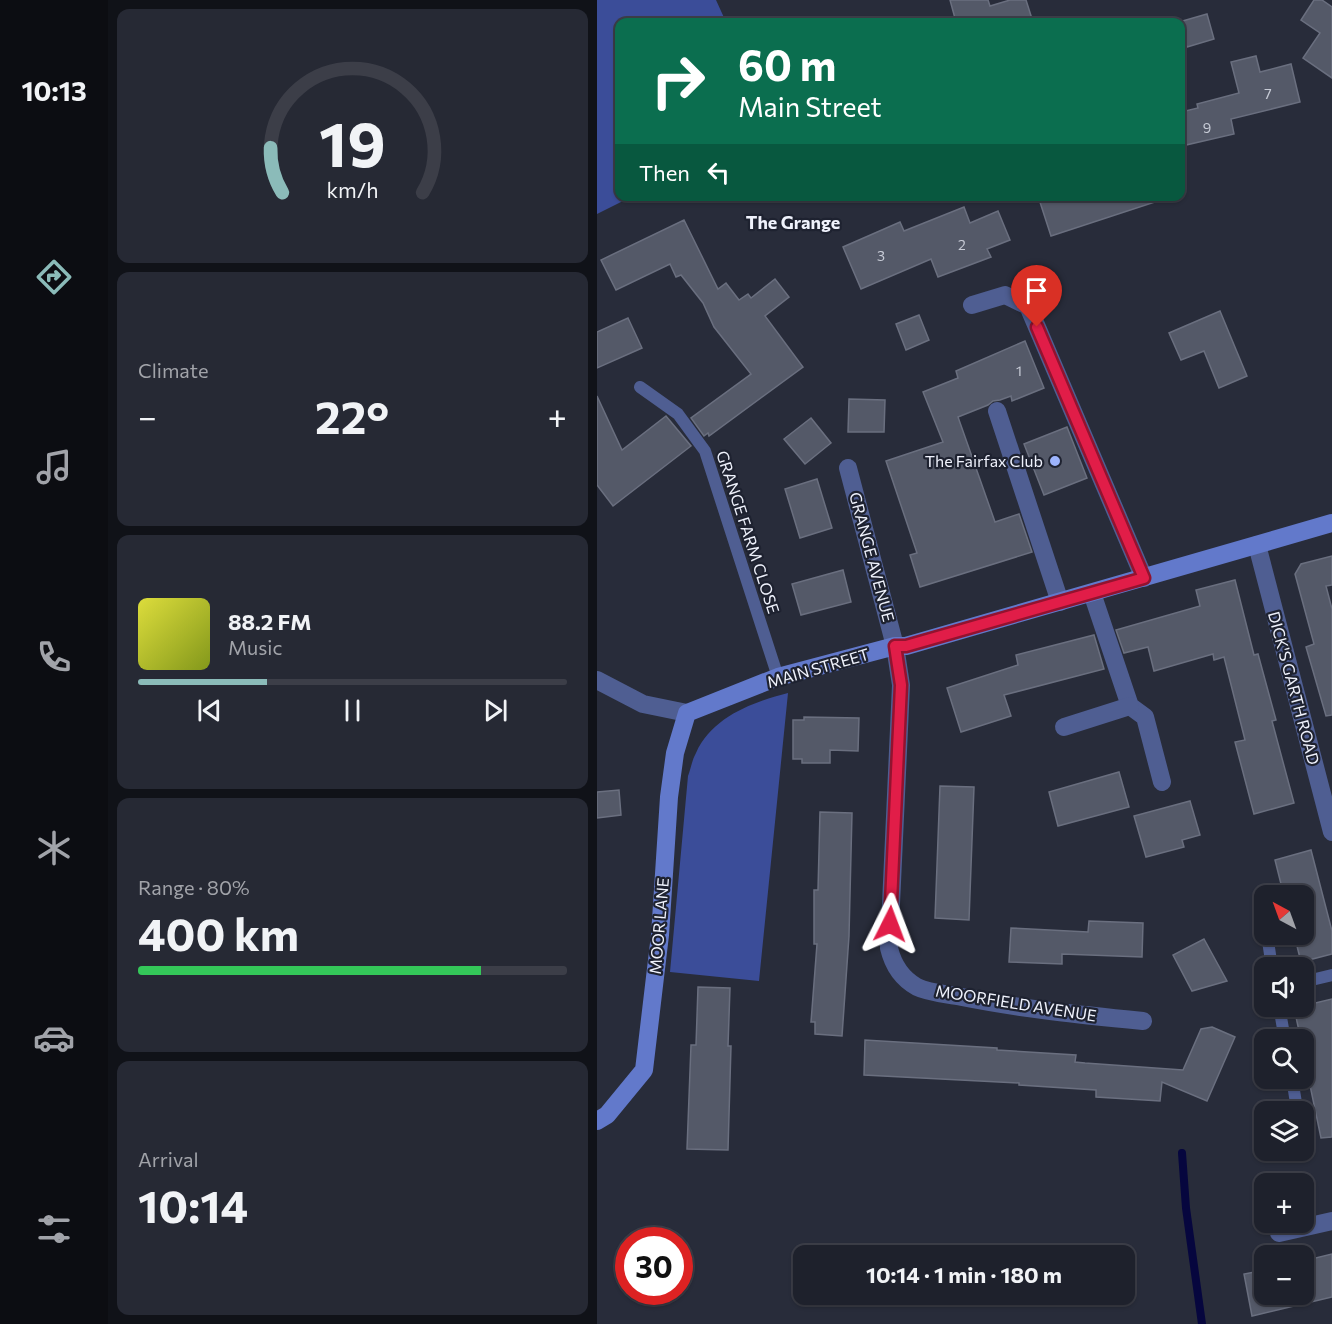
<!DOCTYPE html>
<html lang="en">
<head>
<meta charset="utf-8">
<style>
  :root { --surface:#1e212c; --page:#262934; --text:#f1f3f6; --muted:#a1a3a9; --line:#3c3e48; --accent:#8bbbb9 }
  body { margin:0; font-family:Commissioner,sans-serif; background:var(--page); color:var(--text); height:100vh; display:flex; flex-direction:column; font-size:22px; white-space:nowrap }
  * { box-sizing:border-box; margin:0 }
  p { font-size:20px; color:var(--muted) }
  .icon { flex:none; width:33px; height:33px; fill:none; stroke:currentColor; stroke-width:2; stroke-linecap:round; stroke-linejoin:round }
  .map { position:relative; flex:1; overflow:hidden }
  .sheet { display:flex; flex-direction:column; gap:9px; padding:9px; background:#101218; width:489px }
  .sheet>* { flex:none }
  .top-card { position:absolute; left:18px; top:18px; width:570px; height:183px; border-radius:12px; box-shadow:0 2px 4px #0004,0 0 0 2px var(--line); background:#0b6e4f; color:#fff; overflow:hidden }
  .needle { width:39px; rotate:319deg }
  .tools { position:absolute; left:657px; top:885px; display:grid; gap:12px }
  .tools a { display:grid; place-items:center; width:60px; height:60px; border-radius:12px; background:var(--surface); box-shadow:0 2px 4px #0004,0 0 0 2px var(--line); font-size:30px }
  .speed { position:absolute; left:18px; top:1227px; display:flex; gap:12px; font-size:30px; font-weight:700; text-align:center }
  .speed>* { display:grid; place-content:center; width:78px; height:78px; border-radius:50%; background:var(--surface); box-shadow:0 2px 4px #0004,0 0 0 2px var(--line); line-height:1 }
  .speed .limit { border:9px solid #d22; background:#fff; color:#111 }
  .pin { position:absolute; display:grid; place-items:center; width:51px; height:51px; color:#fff; margin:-62px -26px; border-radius:50% 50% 50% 0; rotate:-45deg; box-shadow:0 0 6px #0007 }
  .pin .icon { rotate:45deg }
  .me { position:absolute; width:66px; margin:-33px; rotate:3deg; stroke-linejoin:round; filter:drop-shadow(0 0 4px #0008) }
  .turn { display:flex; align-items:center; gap:21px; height:126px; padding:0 24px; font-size:27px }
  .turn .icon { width:78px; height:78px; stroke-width:2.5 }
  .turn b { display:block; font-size:42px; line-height:51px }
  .then { display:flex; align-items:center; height:57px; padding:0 24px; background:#0003; gap:12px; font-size:22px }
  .big { font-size:45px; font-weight:700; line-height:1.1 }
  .sheet .tile { flex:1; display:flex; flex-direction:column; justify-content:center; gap:9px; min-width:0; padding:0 21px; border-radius:12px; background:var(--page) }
  .sheet .dial { align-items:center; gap:0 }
  .dial svg { height:156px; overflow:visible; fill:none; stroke:var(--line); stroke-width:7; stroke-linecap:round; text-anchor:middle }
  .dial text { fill:var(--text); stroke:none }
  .song { display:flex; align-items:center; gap:18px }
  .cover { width:72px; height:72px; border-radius:9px; background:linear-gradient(135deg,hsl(60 70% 55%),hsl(70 70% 35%)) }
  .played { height:6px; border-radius:3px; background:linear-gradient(90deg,var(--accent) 30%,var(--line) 30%) }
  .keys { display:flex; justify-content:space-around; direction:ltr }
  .heat { display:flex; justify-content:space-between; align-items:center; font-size:33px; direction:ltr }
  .charge { height:9px; border-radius:4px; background:linear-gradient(90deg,#34c759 80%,var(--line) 0) }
  .trip { position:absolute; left:196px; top:1245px; width:342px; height:60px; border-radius:12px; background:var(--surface); box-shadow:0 2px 4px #0004,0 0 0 2px var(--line); font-weight:700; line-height:60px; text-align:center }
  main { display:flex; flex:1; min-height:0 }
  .tab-bar { display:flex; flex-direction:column; width:108px; justify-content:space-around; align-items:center; background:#0c0d12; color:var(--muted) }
  .tab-bar .icon { width:42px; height:42px }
  .tab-bar .active { color:var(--accent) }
  .tab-bar b { font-size:27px; color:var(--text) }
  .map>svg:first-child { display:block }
  .green { fill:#3b4d99 }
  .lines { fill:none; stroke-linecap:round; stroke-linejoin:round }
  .stream { stroke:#06063e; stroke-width:8 }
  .building { fill:#545968; stroke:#6a6f7f; stroke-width:1.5 }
  .lane { stroke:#4f5e92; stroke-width:12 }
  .street { stroke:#4f5e92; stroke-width:18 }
  .secondary { stroke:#6279cb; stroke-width:18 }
  .route-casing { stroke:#92132f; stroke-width:15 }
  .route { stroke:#e11d48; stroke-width:10 }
  .poi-dot { fill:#9db4fd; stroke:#1e2230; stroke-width:2 }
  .labels { text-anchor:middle; stroke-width:4.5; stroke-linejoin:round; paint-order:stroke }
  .number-label { font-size:14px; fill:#c8ccd7 }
  .poi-label { font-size:16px; fill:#eff2fc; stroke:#1e2230; text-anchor:end }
  .street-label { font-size:16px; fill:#eff2fc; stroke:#1e2230 }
  .neighbourhood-label { font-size:18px; font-weight:bold; fill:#eff2fc; stroke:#1e2230 }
</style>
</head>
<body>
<main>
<nav class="tab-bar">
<b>10:13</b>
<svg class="icon active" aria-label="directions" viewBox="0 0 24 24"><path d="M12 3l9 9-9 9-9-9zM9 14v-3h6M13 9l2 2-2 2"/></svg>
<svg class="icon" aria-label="music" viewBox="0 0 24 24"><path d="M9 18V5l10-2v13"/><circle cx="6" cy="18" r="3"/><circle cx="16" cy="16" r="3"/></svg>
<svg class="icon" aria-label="phone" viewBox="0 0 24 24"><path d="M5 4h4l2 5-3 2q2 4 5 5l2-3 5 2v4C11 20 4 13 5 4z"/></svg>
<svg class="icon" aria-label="climate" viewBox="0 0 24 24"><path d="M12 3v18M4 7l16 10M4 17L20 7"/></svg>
<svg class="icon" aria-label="car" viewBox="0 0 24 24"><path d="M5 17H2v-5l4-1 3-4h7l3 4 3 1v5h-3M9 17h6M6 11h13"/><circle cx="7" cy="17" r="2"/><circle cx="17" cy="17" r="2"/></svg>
<svg class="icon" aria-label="filters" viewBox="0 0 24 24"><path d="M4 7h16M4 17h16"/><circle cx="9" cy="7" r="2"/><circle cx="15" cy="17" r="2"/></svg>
</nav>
<section class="sheet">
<div class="tile dial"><svg viewBox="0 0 100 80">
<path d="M14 69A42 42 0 1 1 86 69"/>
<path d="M14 69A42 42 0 0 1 8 46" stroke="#8bbbb9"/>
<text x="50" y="56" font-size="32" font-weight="700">19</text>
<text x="50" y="72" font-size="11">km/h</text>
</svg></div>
<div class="tile"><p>Climate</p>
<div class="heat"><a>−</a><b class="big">22°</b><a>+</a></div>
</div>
<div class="tile">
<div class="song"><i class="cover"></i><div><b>88.2 FM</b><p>Music</p></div></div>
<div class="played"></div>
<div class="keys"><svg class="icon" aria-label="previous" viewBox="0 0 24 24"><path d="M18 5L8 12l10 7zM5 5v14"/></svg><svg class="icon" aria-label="pause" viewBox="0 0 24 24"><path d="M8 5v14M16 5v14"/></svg><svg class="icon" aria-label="next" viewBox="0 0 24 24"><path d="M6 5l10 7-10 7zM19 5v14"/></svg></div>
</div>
<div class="tile"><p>Range · 80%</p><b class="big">400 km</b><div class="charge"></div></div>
<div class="tile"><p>Arrival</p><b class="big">10:14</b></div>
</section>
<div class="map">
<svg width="735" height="1324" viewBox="0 0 735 1324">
  <rect width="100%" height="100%" fill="#282c3a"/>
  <g class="green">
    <polygon points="0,0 119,0 129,22 22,22 22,196 34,197 0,214"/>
    <path d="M 191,693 L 162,981 L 73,972 L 91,776 C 94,768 95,760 99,753 C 115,717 156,702 191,693 Z"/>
  </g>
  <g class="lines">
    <polyline class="stream" points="585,1153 589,1208 605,1324"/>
  </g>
  <g class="building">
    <polygon points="353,0 391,0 393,6 413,0 429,0 436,22 359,22"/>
    <polygon points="717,0 725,0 735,7 735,78 706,58 723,33 704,20"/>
    <polygon points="610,14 617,39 590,47 582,22"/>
    <polygon points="659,56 663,72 694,64 703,102 634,119 637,134 589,145 584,122 584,112 601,108 600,104 642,93 634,62"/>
    <polygon points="441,196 561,196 561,201 454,236"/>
    <polygon points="367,207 373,223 401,211 413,240 390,249 394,257 341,277 334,259 264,289 246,247 303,222 307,231"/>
    <polygon points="87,220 121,289 129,283 142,300 151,294 154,298 178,279 192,297 168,316 206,367 112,436 111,433 107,436 94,418 154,374 117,327 106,303 84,275 79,277 73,264 19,290 4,260"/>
    <polygon points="623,311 650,376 622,388 607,351 584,360 572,333"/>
    <polygon points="322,315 332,340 309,350 299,324"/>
    <polygon points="31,318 45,348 0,368 0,332"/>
    <polygon points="428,341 447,388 415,401 414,396 403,400 396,401 391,405 361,417 398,522 422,514 435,552 323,587 313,555 320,553 289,461 346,442 326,392 361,378 359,371"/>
    <polygon points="0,396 25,450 69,416 94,446 16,506 0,485"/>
    <polygon points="252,399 288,400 287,432 251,432"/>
    <polygon points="214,418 234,443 208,464 187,439"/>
    <polygon points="470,427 490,478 447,495 427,444"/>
    <polygon points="220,479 235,528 203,538 188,489"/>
    <polygon points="735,556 735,585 729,586 735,609 735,715 729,716 709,647 717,644 698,574 704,564"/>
    <polygon points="246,570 254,602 204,615 195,584"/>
    <polygon points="638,580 657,655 661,654 679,720 675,721 697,803 657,814 638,742 648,740 627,657 617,660 616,654 557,671 551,647 527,653 519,630 603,606 599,590"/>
    <polygon points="497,635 507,669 407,695 414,716 364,732 350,688 421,665 419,655"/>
    <polygon points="207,717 262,718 261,751 233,750 233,763 205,763 205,759 196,759 196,720 207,720"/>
    <polygon points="522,772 532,807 461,826 452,792"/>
    <polygon points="343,786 377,787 372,920 338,918"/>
    <polygon points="22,790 24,815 0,818 0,792"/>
    <polygon points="593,801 603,835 585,840 587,847 549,857 537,816"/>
    <polygon points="223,812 255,813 252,936 245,1036 218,1034 218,1022 214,1022 220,944 217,944 217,890 221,890"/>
    <polygon points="714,850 735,931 735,954 704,962 697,934 706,934 706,896 687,896 678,860"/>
    <polygon points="492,921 546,923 545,957 465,954 465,964 412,962 414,928 491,932"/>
    <polygon points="607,939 630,981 595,991 576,955"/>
    <polygon points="101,987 133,988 131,1046 134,1046 131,1150 90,1149 94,1045 99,1045"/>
    <polygon points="735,999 735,1137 724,1138 706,1052 706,1040 704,1040 697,1008"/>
    <polygon points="615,1027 638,1037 610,1101 565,1082 563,1101 499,1097 499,1090 422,1085 422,1083 267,1075 268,1040 400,1048 400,1050 479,1055 478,1062 488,1063 586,1070 604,1029"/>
    <polygon points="735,1254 735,1297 655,1316 647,1274 668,1270 668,1294 706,1294 706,1261"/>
  </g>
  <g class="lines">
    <g class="lane">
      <polyline points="43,387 81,414 108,451 181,677"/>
      <polyline points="663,895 668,922"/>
      <polyline points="670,934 675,968"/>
      <polyline points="706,982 735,975"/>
      <polyline points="682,1006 688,1040"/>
      <polyline points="695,1078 699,1103"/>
    </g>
    <g class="street">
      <polyline points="375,305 408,295 431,306 547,578"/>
      <polyline points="400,411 463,602"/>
      <path d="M 251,468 L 298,646 L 304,685 L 292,948 C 296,965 304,978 320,987 C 332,993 351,994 365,997 C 425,1009 485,1015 546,1021"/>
      <polyline points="660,545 735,832"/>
      <polyline points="495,593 533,706 548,717 565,782"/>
      <polyline points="0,680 46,704 90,713"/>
      <polyline points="467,727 533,706"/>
      <polyline points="682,1233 735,1221"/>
    </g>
    <polyline class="secondary" points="0,1121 10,1115 47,1070 63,935 72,797 78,753 90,713 181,677 298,646 309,646 735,523"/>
  </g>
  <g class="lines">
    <defs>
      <polyline id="route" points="293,924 304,685 298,646 309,646 547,578 440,327"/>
    </defs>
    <use href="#route" class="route-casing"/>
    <use href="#route" class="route"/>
  </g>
  <circle class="poi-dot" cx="458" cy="461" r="6"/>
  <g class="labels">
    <g class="number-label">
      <text x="671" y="99">7</text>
      <text x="610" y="133">9</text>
      <text x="365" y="250">2</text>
      <text x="284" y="261">3</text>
      <text x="422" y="376">1</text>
    </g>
    <g class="poi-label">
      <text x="446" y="467">The Fairfax Club</text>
    </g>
    <g class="street-label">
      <text transform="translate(151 532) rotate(72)" y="6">GRANGE FARM CLOSE</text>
      <text transform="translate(275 557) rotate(75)" y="6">GRANGE AVENUE</text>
      <text transform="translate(221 668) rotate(-16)" y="6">MAIN STREET</text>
      <text transform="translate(697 688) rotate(75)" y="6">DICK'S GARTH ROAD</text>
      <text transform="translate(62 926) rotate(-85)" y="6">MOOR LANE</text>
      <text transform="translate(419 1003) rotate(9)" y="6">MOORFIELD AVENUE</text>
    </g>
    <g class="neighbourhood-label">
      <text x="196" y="229">The Grange</text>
    </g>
  </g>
</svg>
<div class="tools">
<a><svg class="needle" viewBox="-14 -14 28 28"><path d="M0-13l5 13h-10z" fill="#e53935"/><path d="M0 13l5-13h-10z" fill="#a1a3a9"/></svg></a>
<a><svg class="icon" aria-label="sound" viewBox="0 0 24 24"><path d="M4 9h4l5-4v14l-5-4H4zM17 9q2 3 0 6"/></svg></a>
<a><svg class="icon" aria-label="search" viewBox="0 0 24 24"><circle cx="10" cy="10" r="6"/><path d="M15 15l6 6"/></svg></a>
<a><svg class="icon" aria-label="layers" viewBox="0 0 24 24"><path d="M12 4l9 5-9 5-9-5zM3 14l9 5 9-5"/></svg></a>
<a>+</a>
<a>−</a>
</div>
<div class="speed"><div class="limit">30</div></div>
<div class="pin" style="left:440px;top:327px;background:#d93025"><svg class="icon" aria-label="arrive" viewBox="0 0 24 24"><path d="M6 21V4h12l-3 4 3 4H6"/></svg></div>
<svg class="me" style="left:293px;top:924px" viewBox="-20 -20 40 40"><path d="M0-17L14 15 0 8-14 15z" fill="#e11d48" stroke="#fff" stroke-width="4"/></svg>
<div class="trip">10:14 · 1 min · 180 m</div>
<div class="top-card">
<div class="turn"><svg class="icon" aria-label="right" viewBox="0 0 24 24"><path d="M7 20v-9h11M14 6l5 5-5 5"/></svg><div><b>60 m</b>Main Street</div></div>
<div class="then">Then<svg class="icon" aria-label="left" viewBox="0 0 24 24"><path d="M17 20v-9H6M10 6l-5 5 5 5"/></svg></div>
</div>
</div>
</main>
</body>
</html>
